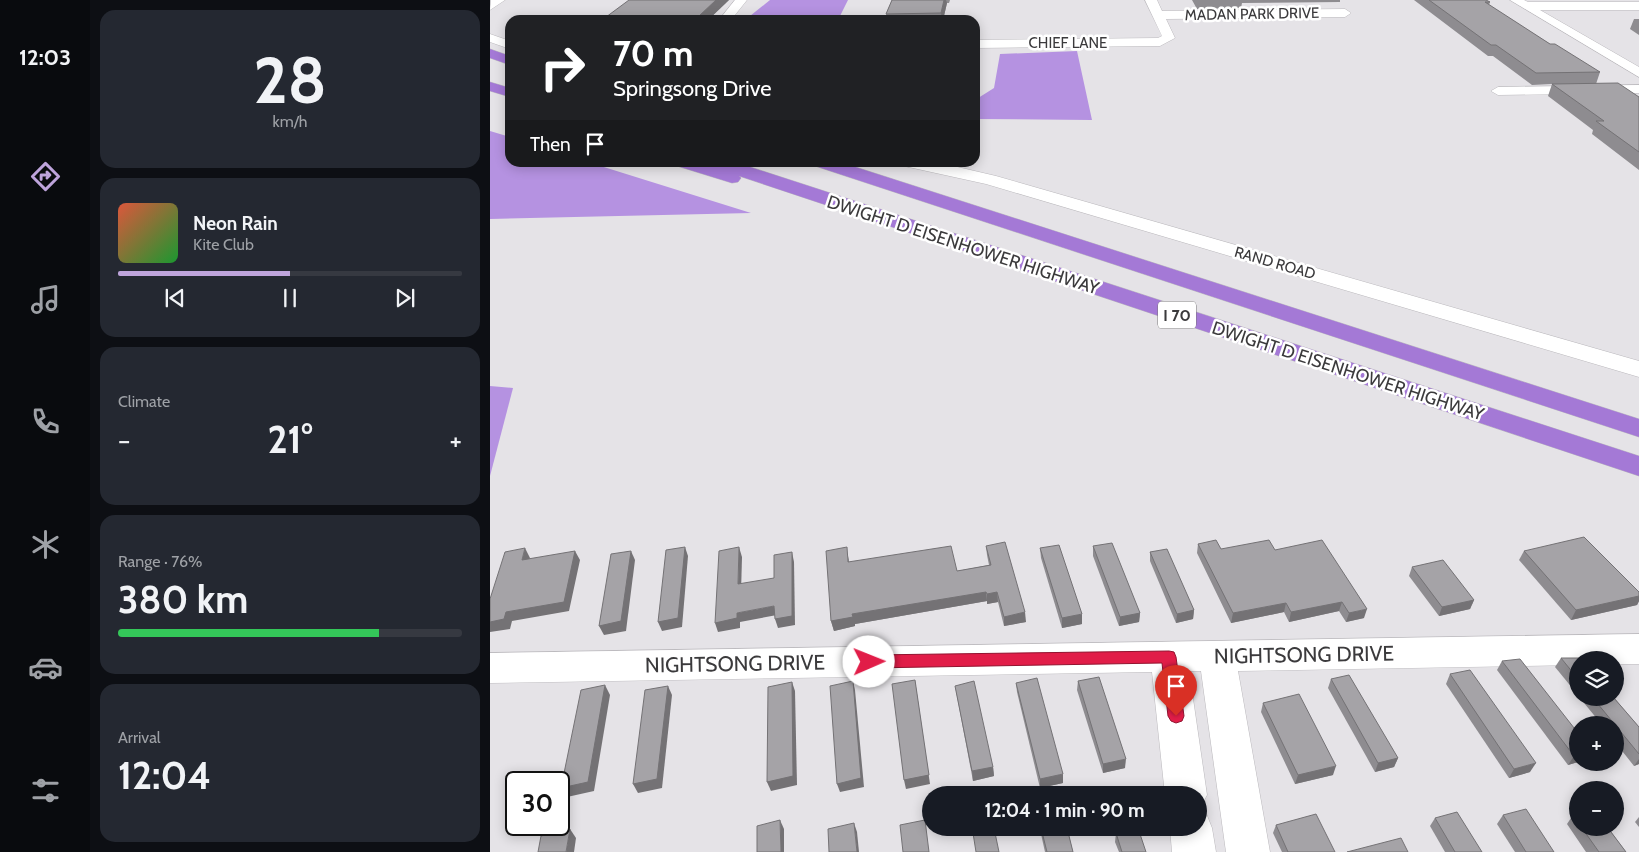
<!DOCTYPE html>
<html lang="en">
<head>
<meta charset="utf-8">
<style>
  :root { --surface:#171b24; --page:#242831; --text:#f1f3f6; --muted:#9ea1a6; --line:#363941; --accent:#bea4db }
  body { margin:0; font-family:Cabin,sans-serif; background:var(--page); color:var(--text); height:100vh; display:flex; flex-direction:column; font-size:19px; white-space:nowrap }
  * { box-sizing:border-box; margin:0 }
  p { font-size:16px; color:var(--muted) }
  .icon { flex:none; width:28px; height:28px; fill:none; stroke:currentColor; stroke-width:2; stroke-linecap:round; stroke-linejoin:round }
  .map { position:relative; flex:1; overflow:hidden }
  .drawer { display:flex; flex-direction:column; gap:10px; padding:10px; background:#0d0f14; width:400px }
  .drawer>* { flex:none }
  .banner { position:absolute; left:15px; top:15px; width:475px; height:152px; border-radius:15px; box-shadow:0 2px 12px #0003; background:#202124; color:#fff; overflow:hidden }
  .tools { position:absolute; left:1079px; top:651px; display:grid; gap:10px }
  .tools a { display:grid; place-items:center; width:55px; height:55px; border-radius:50%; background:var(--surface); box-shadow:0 2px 12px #0003; font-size:25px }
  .speed { position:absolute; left:15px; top:771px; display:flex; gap:10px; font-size:25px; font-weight:700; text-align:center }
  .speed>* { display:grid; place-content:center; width:65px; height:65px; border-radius:50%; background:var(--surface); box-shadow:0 2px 12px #0003; line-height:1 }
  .speed .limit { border:2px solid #111; border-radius:8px; background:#fff; color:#111 }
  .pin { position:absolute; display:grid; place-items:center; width:42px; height:42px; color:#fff; margin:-51px -21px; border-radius:50% 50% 50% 0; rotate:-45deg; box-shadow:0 0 5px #0007 }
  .pin .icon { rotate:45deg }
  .me { position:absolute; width:55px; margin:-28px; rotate:89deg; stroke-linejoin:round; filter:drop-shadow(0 0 4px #0008) }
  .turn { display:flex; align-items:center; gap:18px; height:105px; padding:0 25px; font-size:22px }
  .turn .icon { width:65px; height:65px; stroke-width:2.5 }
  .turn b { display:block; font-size:35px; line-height:42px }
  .then { display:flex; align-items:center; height:48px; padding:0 25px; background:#0003; gap:10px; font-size:19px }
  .big { font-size:38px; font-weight:700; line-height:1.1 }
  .drawer .card { flex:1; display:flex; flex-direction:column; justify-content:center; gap:8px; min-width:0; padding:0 18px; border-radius:15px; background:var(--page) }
  .drawer .dial { align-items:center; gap:0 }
  .dial b { font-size:65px; line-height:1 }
  .song { display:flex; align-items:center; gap:15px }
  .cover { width:60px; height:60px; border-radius:8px; background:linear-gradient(135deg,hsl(10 70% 55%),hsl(130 70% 35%)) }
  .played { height:5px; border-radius:2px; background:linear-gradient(90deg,var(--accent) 50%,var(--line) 50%) }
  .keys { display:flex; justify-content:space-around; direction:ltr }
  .heat { display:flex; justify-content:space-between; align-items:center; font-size:28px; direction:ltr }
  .charge { height:8px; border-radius:4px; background:linear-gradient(90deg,#34c759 76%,var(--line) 0) }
  .trip { position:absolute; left:432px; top:786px; width:285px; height:50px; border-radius:25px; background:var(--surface); box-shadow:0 2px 12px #0003; font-weight:700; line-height:50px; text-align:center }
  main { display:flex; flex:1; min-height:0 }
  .menu { display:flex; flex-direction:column; width:90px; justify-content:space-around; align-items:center; background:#090b0e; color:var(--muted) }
  .menu .icon { width:35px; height:35px }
  .menu .active { color:var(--accent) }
  .menu b { font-size:22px; color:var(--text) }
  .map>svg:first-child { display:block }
  .forest { fill:#b592e1 }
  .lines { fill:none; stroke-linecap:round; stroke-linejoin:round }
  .minor-casing { stroke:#bbb9bd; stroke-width:1 }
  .highway-casing { stroke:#c0c0c1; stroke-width:1 }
  .minor { fill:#fff; fill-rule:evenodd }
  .highway { fill:#a479d6; fill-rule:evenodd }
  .wall { fill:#8e8c90 }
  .shaded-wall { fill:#747275 }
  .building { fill:#a5a3a7; stroke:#747275 }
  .route { fill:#e11d48; stroke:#92132f }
  .labels { text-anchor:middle; stroke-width:5; stroke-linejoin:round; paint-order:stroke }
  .far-street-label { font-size:15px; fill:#3b3a3c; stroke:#fff }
  .shield { fill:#fff; stroke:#767576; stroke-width:1 }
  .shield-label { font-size:16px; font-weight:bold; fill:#3b3a3c }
  .street-label { font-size:18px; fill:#3b3a3c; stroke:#fff }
  .near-street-label { font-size:21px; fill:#3b3a3c; stroke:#fff }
</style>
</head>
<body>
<main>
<nav class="menu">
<b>12:03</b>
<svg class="icon active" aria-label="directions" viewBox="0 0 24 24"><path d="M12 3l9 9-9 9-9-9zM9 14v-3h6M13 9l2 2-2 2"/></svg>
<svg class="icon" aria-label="music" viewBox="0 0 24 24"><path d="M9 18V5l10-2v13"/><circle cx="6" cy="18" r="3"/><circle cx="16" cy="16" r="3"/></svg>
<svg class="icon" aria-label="phone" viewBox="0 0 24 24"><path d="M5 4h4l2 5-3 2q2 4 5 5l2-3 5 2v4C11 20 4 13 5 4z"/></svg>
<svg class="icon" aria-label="climate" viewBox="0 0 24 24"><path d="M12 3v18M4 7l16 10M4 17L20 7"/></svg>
<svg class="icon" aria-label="car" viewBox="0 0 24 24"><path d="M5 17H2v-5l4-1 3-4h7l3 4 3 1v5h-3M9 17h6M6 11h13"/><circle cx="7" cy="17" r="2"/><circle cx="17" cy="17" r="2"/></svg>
<svg class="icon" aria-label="filters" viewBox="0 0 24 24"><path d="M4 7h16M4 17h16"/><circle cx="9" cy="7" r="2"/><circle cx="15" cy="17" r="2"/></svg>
</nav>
<section class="drawer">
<div class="card dial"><b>28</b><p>km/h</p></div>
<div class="card">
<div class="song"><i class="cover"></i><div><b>Neon Rain</b><p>Kite Club</p></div></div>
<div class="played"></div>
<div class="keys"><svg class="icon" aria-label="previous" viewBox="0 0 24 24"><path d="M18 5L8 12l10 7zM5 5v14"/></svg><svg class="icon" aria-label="pause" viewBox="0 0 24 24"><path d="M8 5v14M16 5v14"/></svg><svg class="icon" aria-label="next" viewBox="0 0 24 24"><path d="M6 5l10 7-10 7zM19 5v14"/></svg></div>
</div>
<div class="card"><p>Climate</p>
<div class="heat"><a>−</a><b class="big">21°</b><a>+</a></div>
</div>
<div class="card"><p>Range · 76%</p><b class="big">380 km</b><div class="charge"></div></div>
<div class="card"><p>Arrival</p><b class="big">12:04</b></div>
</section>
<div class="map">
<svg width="1149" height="852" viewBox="0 0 1149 852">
  <rect width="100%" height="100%" fill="#e5e3e7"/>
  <g class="forest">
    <polygon points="280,0 358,0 348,20 255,20"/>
    <polygon points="587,51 602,120 485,119 485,100 504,88 510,54"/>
    <polygon points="0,131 20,137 20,162 101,163 261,213 0,219"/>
    <polygon points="0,386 23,388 0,476"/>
  </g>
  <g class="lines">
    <defs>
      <g id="minor">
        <polygon points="15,0 0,10 1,0"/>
        <polygon points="245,0 257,0 241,20 229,20"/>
        <polygon points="655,0 667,0 672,11 855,9 861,13 855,17 676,19 685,38 670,46 485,48 485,40 668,38 672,36"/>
        <polygon points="1020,0 1034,0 1038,2 1149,2 1149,10 1050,10 1149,67 1149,77"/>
        <polygon points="0,34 20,41 20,49 0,42"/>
        <polygon points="1149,85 1149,93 1008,95 1001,91 1008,87"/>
        <polygon points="412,162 446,162 506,176 1149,361 1149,377 496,184 414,166"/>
        <polygon points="1149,634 1149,664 1125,664 1125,660 1088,660 1088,665 748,671 780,852 736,852 711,671 699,671 717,795 709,810 709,795 675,795 662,672 0,683 0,653"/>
        <polygon points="709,810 716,813 722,828 726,852 682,852 680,828 709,828"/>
      </g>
      <g id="highway">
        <polygon points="0,49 20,56 20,65 0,58"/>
        <polygon points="0,82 20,88 20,97 0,91"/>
        <polygon points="185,162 212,162 219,165 218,162 245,162 1149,456 1149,476 249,176 251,178 248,182 242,183 187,166"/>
        <polygon points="323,162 350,162 1149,419 1149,437 325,166"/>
      </g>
    </defs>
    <use href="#minor" class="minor-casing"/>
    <use href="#highway" class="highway-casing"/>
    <use href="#minor" class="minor"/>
    <use href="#highway" class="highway"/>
  </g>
  <g class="wall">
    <polygon points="239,0 218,20 112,20"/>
    <polygon points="402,0 460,0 459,3 457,3 453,20 397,20 396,14"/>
    <polygon points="702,0 850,0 850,2 752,3 751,8 707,9"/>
    <polygon points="924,0 996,0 1000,2 999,5 1060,44 1110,72 1106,84 1149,97 1149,170 1102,134 1103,130 1058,96 1062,84 1042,85 1003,56 998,56"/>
    <polygon points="1144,19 1149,19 1149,35 1140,29"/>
    <polygon points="708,544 731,549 785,550 874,618 856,622 849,611 799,622 794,612 741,623 707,553"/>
    <polygon points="496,546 536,622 514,626 508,602 497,604 497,601 365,624 365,626 344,631 341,621 359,556 359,562 467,571 499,565 497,555"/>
    <polygon points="603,546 650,613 649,622 629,626 603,556"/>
    <polygon points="550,548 592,624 572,628 551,558"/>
    <polygon points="1034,551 1149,592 1149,601 1147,605 1081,620 1029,560"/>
    <polygon points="660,552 704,610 703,619 686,623 660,561"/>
    <polygon points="922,567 984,600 980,609 949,616 919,576"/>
    <polygon points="1071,658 1088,660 1088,695 1065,667"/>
    <polygon points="1012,661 1088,733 1088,762 1078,765 1007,670"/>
    <polygon points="960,674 1040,772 1019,778 956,684"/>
    <polygon points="841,679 908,758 904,767 885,772 838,688"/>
    <polygon points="588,681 635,768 613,773 587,690"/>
    <polygon points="526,683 573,783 550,788 527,692"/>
    <polygon points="465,686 503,767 504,776 483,781"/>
    <polygon points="1090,698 1124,698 1149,727 1149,764 1144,766 1125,742 1125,725 1112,725"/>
    <polygon points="773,703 843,775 805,784 771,712"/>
    <polygon points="1088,814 1088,828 1118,828 1136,852 1096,852 1077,824 1083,815"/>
    <polygon points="1013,815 1064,852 1025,852 1007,824"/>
    <polygon points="1149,817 1149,827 1145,822"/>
    <polygon points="945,818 992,852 955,852 940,826"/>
    <polygon points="786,825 845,852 792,852 783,833"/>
    <polygon points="550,828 577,828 583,852 555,852 551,834"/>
    <polygon points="626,833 656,852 629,852 625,842"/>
  </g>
  <g class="shaded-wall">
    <polygon points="226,0 239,0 218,20 210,20 209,16"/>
    <polygon points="454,0 456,0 457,3 453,20 452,20 451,13"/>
    <polygon points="154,16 155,20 150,20"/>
    <polygon points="195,547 198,556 192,627 172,631 168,622"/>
    <polygon points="249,547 252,557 251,593 248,584"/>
    <polygon points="35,548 40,558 37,569 32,560"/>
    <polygon points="85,551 90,560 79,611 22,621 20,629 0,632 0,622"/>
    <polygon points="141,551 145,560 136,631 114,635 109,626"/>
    <polygon points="302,552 304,562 305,625 288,628 285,619"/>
    <polygon points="496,592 497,601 365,624 365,626 344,631 341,621 362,614"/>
    <polygon points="507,592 508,602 497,604 497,594"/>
    <polygon points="1149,596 1149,601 1147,605 1081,620 1086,610"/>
    <polygon points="984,600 980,609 949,616 952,607"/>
    <polygon points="852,602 849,611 799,622 801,612"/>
    <polygon points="796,603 794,612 741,623 743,613"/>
    <polygon points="284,606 287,615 250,622 250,628 228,632 225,623 247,613"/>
    <polygon points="877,609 874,618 856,622 859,613"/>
    <polygon points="704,610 703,619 686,623 687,614"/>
    <polygon points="535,612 536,622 514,626 514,617"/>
    <polygon points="650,613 649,622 629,626 630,617"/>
    <polygon points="592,614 592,624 572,628 572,618"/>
    <polygon points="425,680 440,784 416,789 414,780"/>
    <polygon points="363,681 365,690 374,787 350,792 347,784"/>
    <polygon points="302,682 305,691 307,785 281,791 277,782"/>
    <polygon points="115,685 120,695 104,791 77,797 71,788"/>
    <polygon points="178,686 182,695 172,788 148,793 143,784"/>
    <polygon points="1088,755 1088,762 1078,765 1084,756"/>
    <polygon points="908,758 904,767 885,772 888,763"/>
    <polygon points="636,759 635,768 613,773 613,764"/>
    <polygon points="1149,759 1149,764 1144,766"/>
    <polygon points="1046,763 1040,772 1019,778 1024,769"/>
    <polygon points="846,766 843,775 805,784 808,775"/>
    <polygon points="503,767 504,776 483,781 482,771"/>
    <polygon points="573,774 573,783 550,788 550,779"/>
    <polygon points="290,820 294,829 294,852 291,852"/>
    <polygon points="364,823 367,832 369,852 367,852"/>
    <polygon points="80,829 86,838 84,852 76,852"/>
  </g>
  <g class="building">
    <polygon points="139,0 226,0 209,16 154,16 150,20 112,20"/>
    <polygon points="402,0 454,0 451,13 396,14"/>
    <polygon points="939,0 996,0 1000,2 995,2 1060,44 1065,44 1110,72 1046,73 1006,45 1001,45"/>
    <polygon points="1128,83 1149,97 1149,152 1106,121 1114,121 1062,84"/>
    <polygon points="1094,537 1149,592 1149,596 1086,610 1034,551"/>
    <polygon points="726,540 731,549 779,540 785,550 832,540 877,609 859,613 852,602 801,612 796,603 743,613 708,544"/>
    <polygon points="515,542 535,612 514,617 507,592 497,594 496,592 362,614 363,617 341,621 336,551 357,547 358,562 461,546 467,571 501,565 496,546"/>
    <polygon points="622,543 650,613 630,617 603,546"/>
    <polygon points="569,545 592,614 572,618 550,548"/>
    <polygon points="195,547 188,618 168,622 176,550"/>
    <polygon points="249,547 248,584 284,578 284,555 302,552 302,616 285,619 284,606 247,613 247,618 225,623 229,551"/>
    <polygon points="35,548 32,560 85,551 74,602 16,612 14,619 0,622 0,599 15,552"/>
    <polygon points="677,549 704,610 687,614 660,552"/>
    <polygon points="141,551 131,621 109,626 121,554"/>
    <polygon points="953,560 984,600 952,607 922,567"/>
    <polygon points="1071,658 1091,658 1093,660 1088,660 1088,679"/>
    <polygon points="1030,659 1088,733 1088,755 1084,756 1012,661"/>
    <polygon points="980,670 1046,763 1024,769 960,674"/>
    <polygon points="859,675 908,758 888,763 841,679"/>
    <polygon points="609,677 636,759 613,764 588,681"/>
    <polygon points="547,678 573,774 550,779 526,683"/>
    <polygon points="425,680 439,775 414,780 402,684"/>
    <polygon points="363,681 371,778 347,784 340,686"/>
    <polygon points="484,681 503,767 482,771 465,686"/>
    <polygon points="302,682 303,776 277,782 278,687"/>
    <polygon points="115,685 98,782 71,788 91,690"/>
    <polygon points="178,686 167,779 143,784 155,690"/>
    <polygon points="809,694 846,766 808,775 773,703"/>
    <polygon points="1103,698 1124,698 1149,727 1149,754"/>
    <polygon points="1036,809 1064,852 1036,852 1013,815"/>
    <polygon points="967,812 992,852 965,852 945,818"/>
    <polygon points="826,814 845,852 798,852 786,825"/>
    <polygon points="1088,814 1088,821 1083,815"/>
    <polygon points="290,820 291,852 267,852 267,826"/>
    <polygon points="435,820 439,852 413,852 410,825"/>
    <polygon points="364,823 367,852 339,852 338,829"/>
    <polygon points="504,828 509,852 486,852 483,833"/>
    <polygon points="551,828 577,828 583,852 557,852"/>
    <polygon points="648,828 656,852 632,852 626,833"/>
    <polygon points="1092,828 1118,828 1136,852 1109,852"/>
    <polygon points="80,829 76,852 48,852 51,836"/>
    <polygon points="911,838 918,852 857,852"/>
  </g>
  <polygon class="route" points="679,651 684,652 686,657 694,716 692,721 686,723 681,721 678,716 672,663 379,668 374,666 372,662 374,657 379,655"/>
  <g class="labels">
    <g class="far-street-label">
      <text transform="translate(762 14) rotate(-1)" y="5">MADAN PARK DRIVE</text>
      <text x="578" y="48">CHIEF LANE</text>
      <text transform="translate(785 263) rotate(16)" y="5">RAND ROAD</text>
    </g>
    <rect class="shield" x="668" y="301.5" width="38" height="27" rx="4"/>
    <g class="shield-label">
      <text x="687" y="321">I 70</text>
    </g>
    <g class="street-label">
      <text transform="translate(473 245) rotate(18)" y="6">DWIGHT D EISENHOWER HIGHWAY</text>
      <text transform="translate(858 371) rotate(18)" y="6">DWIGHT D EISENHOWER HIGHWAY</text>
    </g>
    <g class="near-street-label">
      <text transform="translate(814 655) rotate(-1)" y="7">NIGHTSONG DRIVE</text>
      <text transform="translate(245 664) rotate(-1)" y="7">NIGHTSONG DRIVE</text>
    </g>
  </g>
</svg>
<div class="tools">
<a><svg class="icon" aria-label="layers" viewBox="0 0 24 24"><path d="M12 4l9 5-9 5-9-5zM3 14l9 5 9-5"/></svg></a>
<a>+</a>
<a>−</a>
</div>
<div class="speed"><div class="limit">30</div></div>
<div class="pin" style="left:686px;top:716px;background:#d93025"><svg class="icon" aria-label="arrive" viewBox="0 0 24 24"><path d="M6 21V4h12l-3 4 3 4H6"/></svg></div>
<svg class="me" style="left:379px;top:662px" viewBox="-20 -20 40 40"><circle r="19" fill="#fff"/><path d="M0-13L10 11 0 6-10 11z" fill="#e11d48"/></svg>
<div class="trip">12:04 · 1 min · 90 m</div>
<div class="banner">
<div class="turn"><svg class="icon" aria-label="right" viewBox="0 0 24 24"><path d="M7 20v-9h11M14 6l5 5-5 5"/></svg><div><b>70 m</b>Springsong Drive</div></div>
<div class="then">Then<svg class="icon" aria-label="arrive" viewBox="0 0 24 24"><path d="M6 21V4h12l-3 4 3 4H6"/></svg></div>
</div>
</div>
</main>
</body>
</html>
